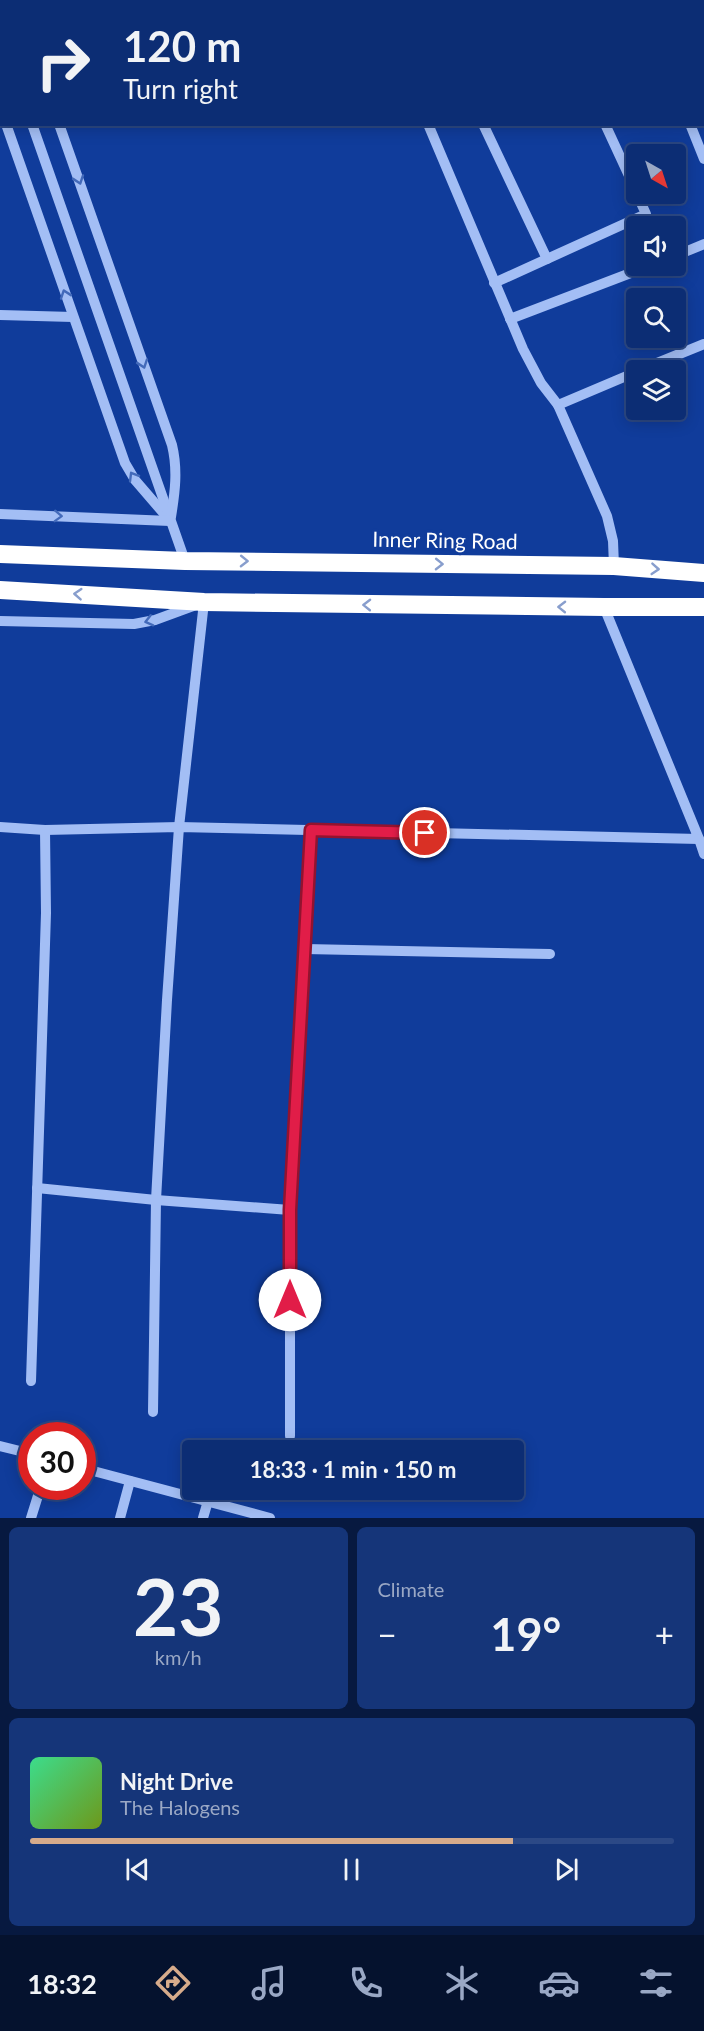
<!DOCTYPE html>
<html lang="en">
<head>
<meta charset="utf-8">
<style>
  :root { --surface:#0c2d74; --page:#153579; --text:#f1f3f6; --muted:#9aa8c5; --line:#2c4986; --accent:#d6ab8b }
  body { margin:0; font-family:Lato,sans-serif; background:var(--page); color:var(--text); height:100vh; display:flex; flex-direction:column; font-size:22px; white-space:nowrap }
  * { box-sizing:border-box; margin:0 }
  p { font-size:20px; color:var(--muted) }
  .icon { flex:none; width:33px; height:33px; fill:none; stroke:currentColor; stroke-width:2; stroke-linecap:round; stroke-linejoin:round }
  .map { position:relative; height:1518px; overflow:hidden }
  .details { display:flex; flex-direction:column; gap:9px; padding:9px; background:#071940; flex:1 }
  .details>* { flex:none }
  .top-card { position:absolute; left:0px; top:0px; width:705px; height:126px; box-shadow:0 3px 15px #0003,0 0 0 2px var(--line); background:#0c2d74; color:var(--text); overflow:hidden }
  .needle { width:39px; rotate:141deg }
  .controls { position:absolute; left:626px; top:144px; display:grid; gap:12px }
  .controls a { display:grid; place-items:center; width:60px; height:60px; border-radius:6px; background:var(--surface); box-shadow:0 3px 15px #0003,0 0 0 2px var(--line); font-size:30px }
  .speed { position:absolute; left:18px; top:1422px; display:flex; gap:12px; font-size:30px; font-weight:700; text-align:center }
  .speed>* { display:grid; place-content:center; width:78px; height:78px; border-radius:50%; background:var(--surface); box-shadow:0 3px 15px #0003,0 0 0 2px var(--line); line-height:1 }
  .speed .limit { border:9px solid #d22; background:#fff; color:#111 }
  .pin { position:absolute; display:grid; place-items:center; width:51px; height:51px; color:#fff; margin:-26px; border:3px solid #fff; border-radius:50%; box-shadow:0 2px 6px #0007 }
  .me { position:absolute; width:66px; margin:-33px; rotate:0deg; stroke-linejoin:round; filter:drop-shadow(0 0 4px #0008) }
  .turn { display:flex; align-items:center; gap:21px; height:126px; padding:0 24px; font-size:27px }
  .turn .icon { width:78px; height:78px; stroke-width:2.5 }
  .turn b { display:block; font-size:42px; line-height:51px }
  .big { font-size:45px; font-weight:700; line-height:1.1 }
  .details .tile { flex:1; display:flex; flex-direction:column; justify-content:center; gap:9px; min-width:0; padding:0 21px; border-radius:9px; background:var(--page) }
  .details .dial { align-items:center; gap:0 }
  .dial b { font-size:78px; line-height:1 }
  .song { display:flex; align-items:center; gap:18px }
  .cover { width:72px; height:72px; border-radius:9px; background:linear-gradient(135deg,hsl(150 70% 55%),hsl(80 70% 35%)) }
  .played { height:6px; border-radius:3px; background:linear-gradient(90deg,var(--accent) 75%,var(--line) 75%) }
  .keys { display:flex; justify-content:space-around; direction:ltr }
  .heat { display:flex; justify-content:space-between; align-items:center; font-size:33px; direction:ltr }
  .details .tiles { flex:1; display:grid; gap:9px; grid-template-columns:1fr 1fr }
  .tile:last-child { grid-column:span 2 }
  .trip { position:absolute; left:182px; top:1440px; width:342px; height:60px; border-radius:6px; background:var(--surface); box-shadow:0 3px 15px #0003,0 0 0 2px var(--line); font-weight:700; line-height:60px; text-align:center }
  .tabs { display:flex; height:96px; justify-content:space-around; align-items:center; background:#05122e; color:var(--muted) }
  .tabs .icon { width:42px; height:42px }
  .tabs .on { color:var(--accent) }
  .tabs b { font-size:27px; color:var(--text) }
  .map>svg:first-child { display:block }
  .lines { fill:none; stroke-linecap:round; stroke-linejoin:round }
  .minor { stroke:#a3bef5; stroke-width:10 }
  .highway { stroke:#fff; stroke-width:18 }
  .oneway { stroke:#436aba }
  .oneway2 { stroke:#889ecd }
  .route-casing { stroke:#92132f; stroke-width:15 }
  .route { stroke:#e11d48; stroke-width:10 }
  .labels { text-anchor:middle; stroke-width:6; stroke-linejoin:round; paint-order:stroke }
  .street-label { font-size:21px; fill:#fff; stroke:#103c9b }
</style>
</head>
<body>
<div class="map">
<svg width="704" height="1518" viewBox="0 0 704 1518">
  <rect width="100%" height="100%" fill="#103c9b"/>
  <g class="lines">
    <g class="minor">
      <polyline points="16,0 16,2"/>
      <polyline points="376,0 377,2"/>
      <polyline points="427,0 428,2"/>
      <polyline points="548,0 549,2"/>
      <polyline points="633,0 634,2"/>
      <polyline points="0,34 2,38"/>
      <polyline points="0,107 2,112"/>
      <polyline points="6,124 125,463 135,480 166,516"/>
      <polyline points="32,124 185,561"/>
      <path d="M 59,124 L 172,445 C 178,470 175,492 171,517"/>
      <polyline points="428,124 523,349 541,383 558,405 607,516 613,541 614,566"/>
      <polyline points="483,124 547,259"/>
      <polyline points="605,124 636,191"/>
      <polyline points="690,124 704,159"/>
      <polyline points="675,256 704,244"/>
      <polyline points="494,283 646,214 637,194"/>
      <polyline points="0,315 73,317"/>
      <polyline points="510,319 649,266"/>
      <polyline points="640,370 704,344"/>
      <polyline points="558,405 636,372"/>
      <polyline points="0,514 170,521"/>
      <polyline points="0,621 134,624 155,620 204,602 179,827 167,1000 156,1200 153,1412"/>
      <polyline points="0,827 45,830 179,827 699,839 604,607"/>
      <polyline points="699,839 704,854"/>
      <polyline points="305,949 550,954"/>
      <polyline points="37,1188 156,1200 290,1210 311,830"/>
      <polyline points="31,1381 46,913 45,830"/>
      <polyline points="290,1436 290,1210"/>
      <polyline points="0,1446 32,1454"/>
      <polyline points="82,1468 270,1518"/>
      <polyline points="31,1518 41,1486"/>
      <polyline points="120,1518 130,1481"/>
      <polyline points="203,1518 208,1501"/>
    </g>
    <g class="highway">
      <polyline points="0,554 185,561 614,566 704,573"/>
      <polyline points="0,590 204,602 604,607 704,607"/>
    </g>
  </g>
  <defs><path id="oneway-chevron" d="M-2-3.5L2.5 0L-2 3.5" fill="none" stroke-width="1.6" stroke-linecap="round" stroke-linejoin="round" transform="scale(1.5)"/></defs>
  <g class="oneway">
    <use href="#oneway-chevron" transform="translate(79 180) rotate(71)"/>
    <use href="#oneway-chevron" transform="translate(65 294) rotate(-109)"/>
    <use href="#oneway-chevron" transform="translate(143 364) rotate(71)"/>
    <use href="#oneway-chevron" transform="translate(133 476) rotate(-121)"/>
    <use href="#oneway-chevron" transform="translate(58 516) rotate(2)"/>
    <use href="#oneway-chevron" transform="translate(149 621) rotate(166)"/>
  </g>
  <g class="oneway2">
    <use href="#oneway-chevron" transform="translate(244 561) rotate(1)"/>
    <use href="#oneway-chevron" transform="translate(439 564) rotate(1)"/>
    <use href="#oneway-chevron" transform="translate(655 569) rotate(4)"/>
    <use href="#oneway-chevron" transform="translate(78 594) rotate(-176)"/>
    <use href="#oneway-chevron" transform="translate(367 605) rotate(-179)"/>
    <use href="#oneway-chevron" transform="translate(562 607) rotate(-179)"/>
  </g>
  <g class="lines">
    <defs>
      <polyline id="route" points="290,1300 290,1210 311,830 425,833"/>
    </defs>
    <use href="#route" class="route-casing"/>
    <use href="#route" class="route"/>
  </g>
  <g class="labels">
    <g class="street-label">
      <text transform="translate(445 541) rotate(1)" y="7">Inner Ring Road</text>
    </g>
  </g>
</svg>
<div class="controls">
<a><svg class="needle" viewBox="-14 -14 28 28"><path d="M0-13l5 13h-10z" fill="#e53935"/><path d="M0 13l5-13h-10z" fill="#9aa8c5"/></svg></a>
<a><svg class="icon" aria-label="sound" viewBox="0 0 24 24"><path d="M4 9h4l5-4v14l-5-4H4zM17 9q2 3 0 6"/></svg></a>
<a><svg class="icon" aria-label="search" viewBox="0 0 24 24"><circle cx="10" cy="10" r="6"/><path d="M15 15l6 6"/></svg></a>
<a><svg class="icon" aria-label="layers" viewBox="0 0 24 24"><path d="M12 4l9 5-9 5-9-5zM3 14l9 5 9-5"/></svg></a>
</div>
<div class="speed"><div class="limit">30</div></div>
<div class="pin" style="left:425px;top:833px;background:#d93025"><svg class="icon" aria-label="arrive" viewBox="0 0 24 24"><path d="M6 21V4h12l-3 4 3 4H6"/></svg></div>
<svg class="me" style="left:290px;top:1300px" viewBox="-20 -20 40 40"><circle r="19" fill="#fff"/><path d="M0-13L10 11 0 6-10 11z" fill="#e11d48"/></svg>
<div class="trip">18:33 · 1 min · 150 m</div>
<div class="top-card">
<div class="turn"><svg class="icon" aria-label="right" viewBox="0 0 24 24"><path d="M7 20v-9h11M14 6l5 5-5 5"/></svg><div><b>120 m</b>Turn right</div></div>
</div>
</div>
<section class="details">
<div class="tiles">
<div class="tile dial"><b>23</b><p>km/h</p></div>
<div class="tile"><p>Climate</p>
<div class="heat"><a>−</a><b class="big">19°</b><a>+</a></div>
</div>
<div class="tile">
<div class="song"><i class="cover"></i><div><b>Night Drive</b><p>The Halogens</p></div></div>
<div class="played"></div>
<div class="keys"><svg class="icon" aria-label="previous" viewBox="0 0 24 24"><path d="M18 5L8 12l10 7zM5 5v14"/></svg><svg class="icon" aria-label="pause" viewBox="0 0 24 24"><path d="M8 5v14M16 5v14"/></svg><svg class="icon" aria-label="next" viewBox="0 0 24 24"><path d="M6 5l10 7-10 7zM19 5v14"/></svg></div>
</div>
</div>
</section>
<nav class="tabs">
<b>18:32</b>
<svg class="icon on" aria-label="directions" viewBox="0 0 24 24"><path d="M12 3l9 9-9 9-9-9zM9 14v-3h6M13 9l2 2-2 2"/></svg>
<svg class="icon" aria-label="music" viewBox="0 0 24 24"><path d="M9 18V5l10-2v13"/><circle cx="6" cy="18" r="3"/><circle cx="16" cy="16" r="3"/></svg>
<svg class="icon" aria-label="phone" viewBox="0 0 24 24"><path d="M5 4h4l2 5-3 2q2 4 5 5l2-3 5 2v4C11 20 4 13 5 4z"/></svg>
<svg class="icon" aria-label="climate" viewBox="0 0 24 24"><path d="M12 3v18M4 7l16 10M4 17L20 7"/></svg>
<svg class="icon" aria-label="car" viewBox="0 0 24 24"><path d="M5 17H2v-5l4-1 3-4h7l3 4 3 1v5h-3M9 17h6M6 11h13"/><circle cx="7" cy="17" r="2"/><circle cx="17" cy="17" r="2"/></svg>
<svg class="icon" aria-label="filters" viewBox="0 0 24 24"><path d="M4 7h16M4 17h16"/><circle cx="9" cy="7" r="2"/><circle cx="15" cy="17" r="2"/></svg>
</nav>
</body>
</html>
